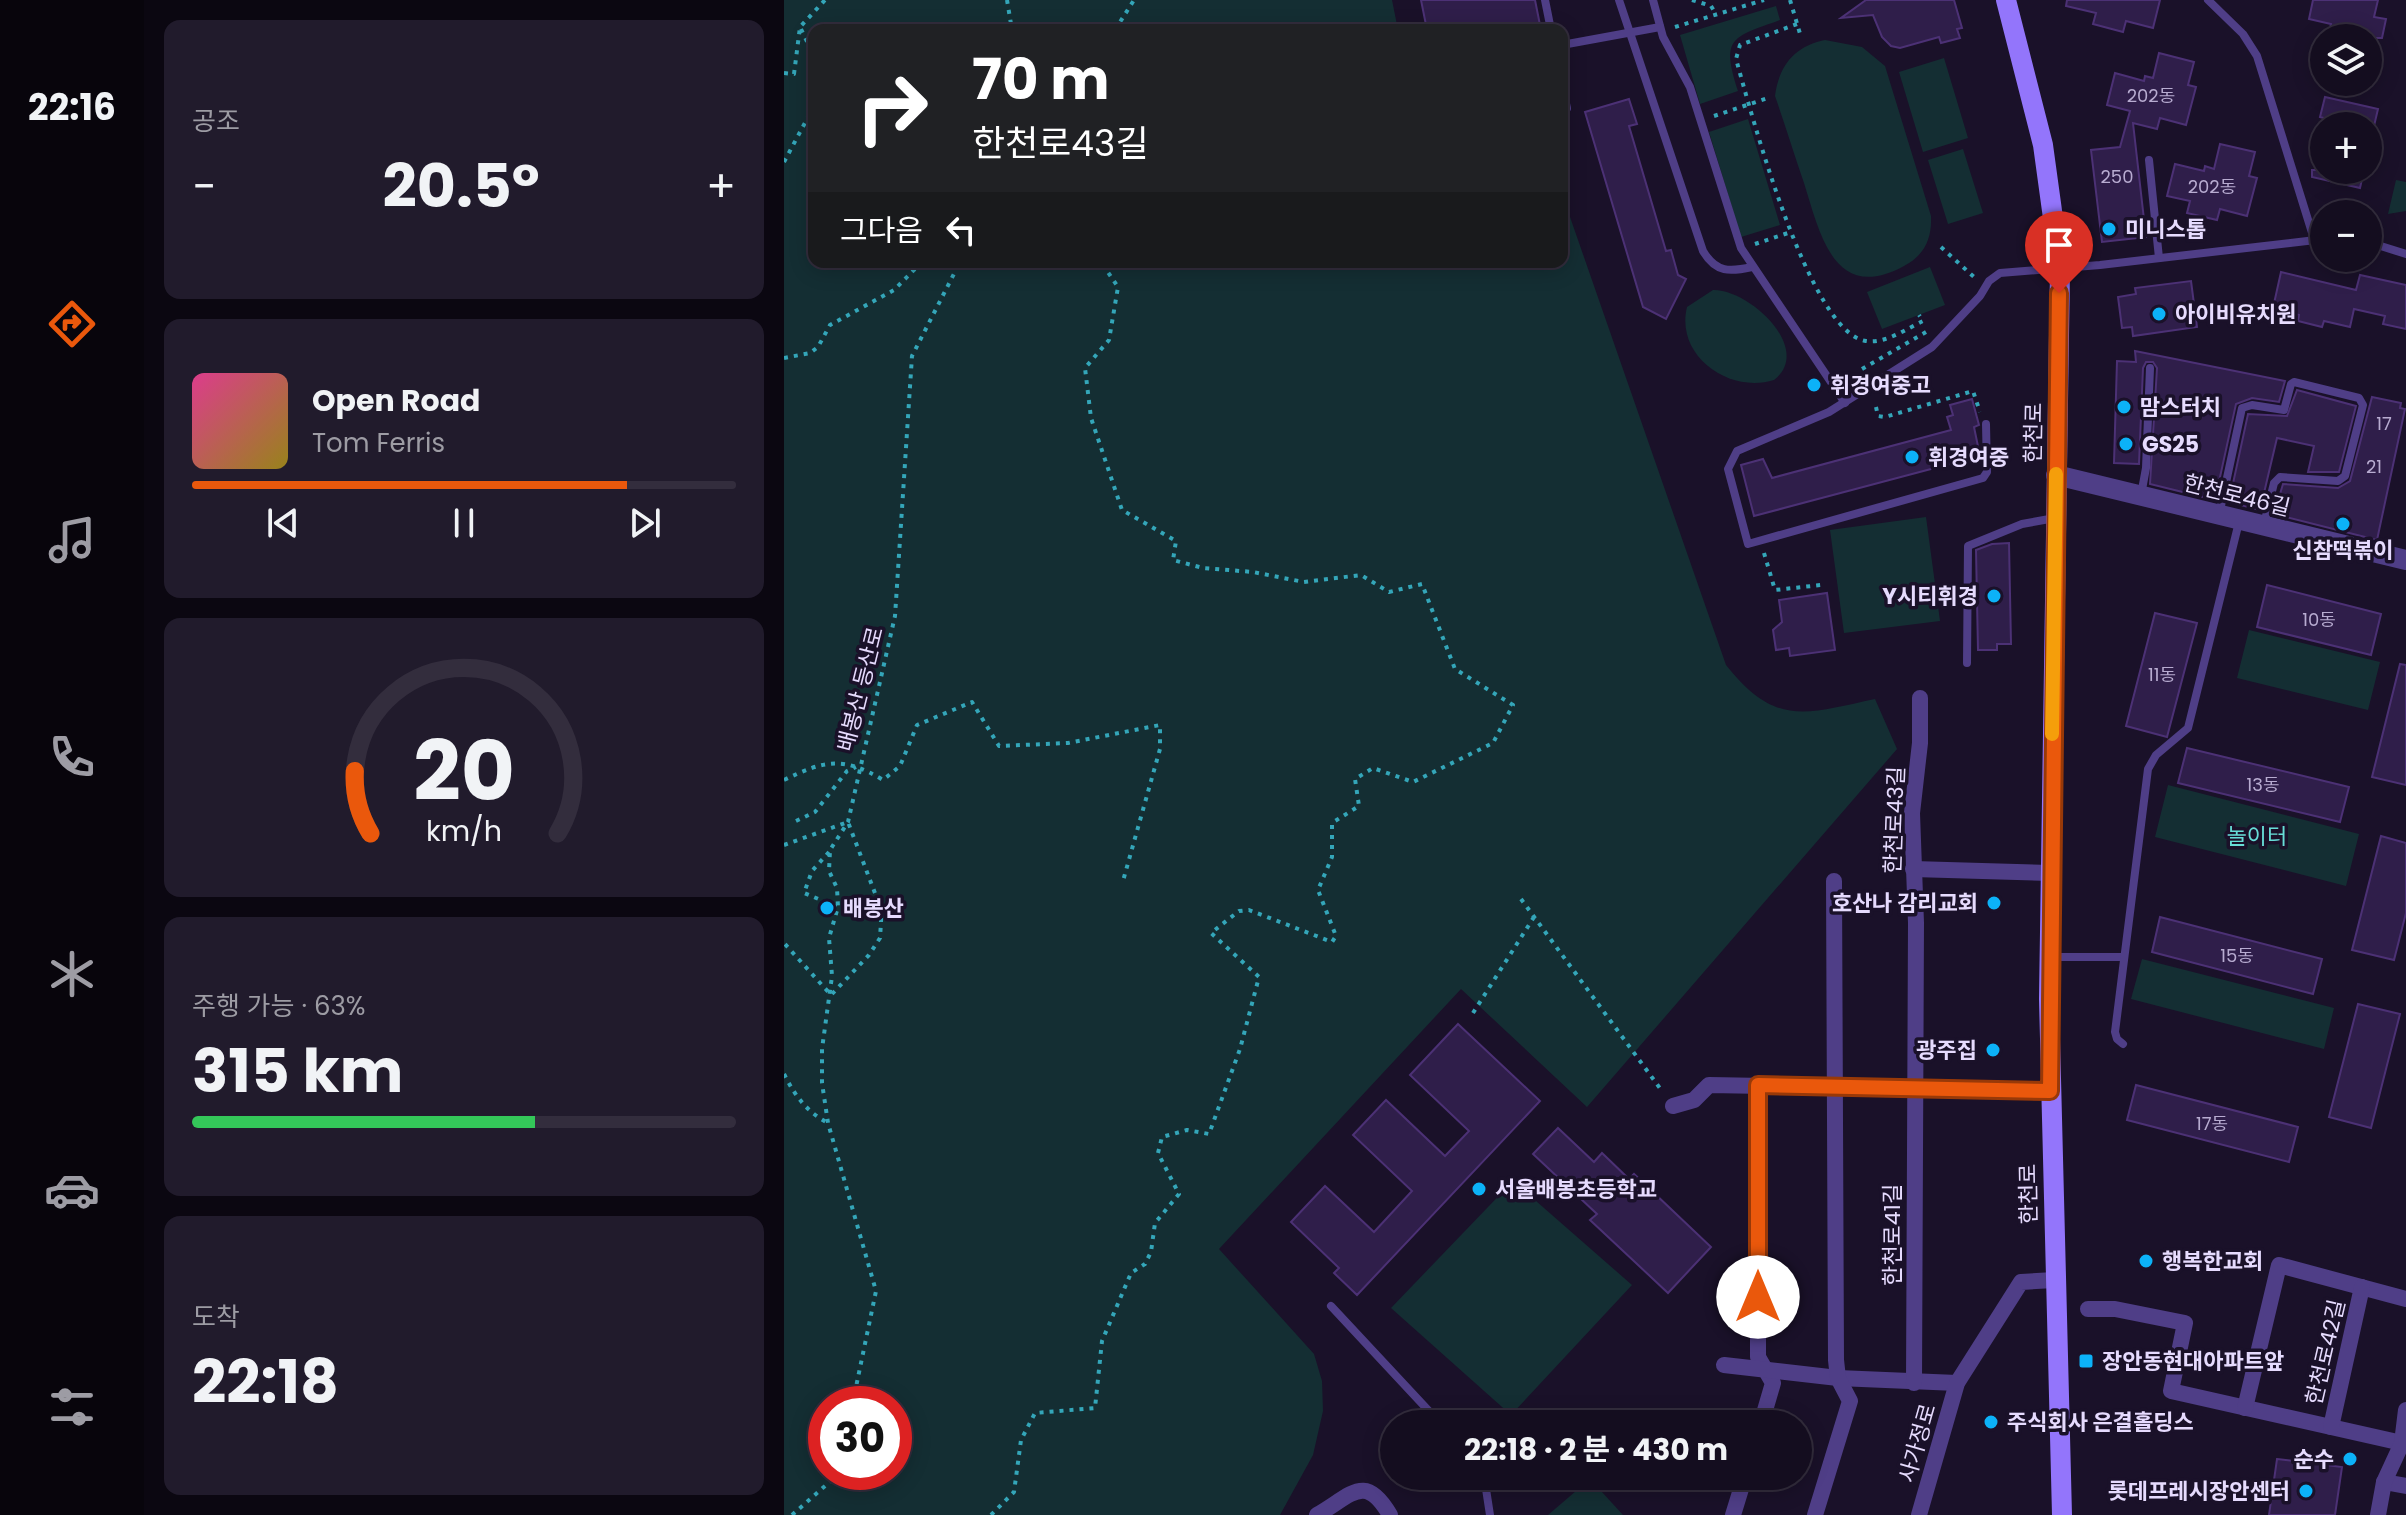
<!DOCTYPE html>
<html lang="ko">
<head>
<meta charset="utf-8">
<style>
  :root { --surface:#140d1f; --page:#211b2c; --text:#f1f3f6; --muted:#9d9ca4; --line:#332d3d; --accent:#ea580c }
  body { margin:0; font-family:Poppins,"Noto Sans KR",sans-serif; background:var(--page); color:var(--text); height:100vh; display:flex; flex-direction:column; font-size:30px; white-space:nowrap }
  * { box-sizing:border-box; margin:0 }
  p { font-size:26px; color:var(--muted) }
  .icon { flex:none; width:44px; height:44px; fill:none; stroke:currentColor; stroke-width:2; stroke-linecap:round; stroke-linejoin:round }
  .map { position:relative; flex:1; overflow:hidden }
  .panel { display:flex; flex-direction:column; gap:20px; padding:20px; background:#0b0711; width:640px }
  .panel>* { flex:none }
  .banner { position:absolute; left:24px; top:24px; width:760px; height:244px; border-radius:16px; box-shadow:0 4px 20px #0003,0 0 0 2px var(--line); background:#202124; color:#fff; overflow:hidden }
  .controls { position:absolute; left:1526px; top:24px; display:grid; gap:16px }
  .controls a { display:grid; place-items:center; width:72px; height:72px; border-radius:50%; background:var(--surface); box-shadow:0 4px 20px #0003,0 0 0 2px var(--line); font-size:40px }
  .speed { position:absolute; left:24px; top:1386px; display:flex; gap:16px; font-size:40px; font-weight:700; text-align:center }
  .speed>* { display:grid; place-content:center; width:104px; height:104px; border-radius:50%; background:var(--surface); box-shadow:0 4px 20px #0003,0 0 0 2px var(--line); line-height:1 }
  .speed .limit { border:12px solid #d22; background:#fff; color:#111 }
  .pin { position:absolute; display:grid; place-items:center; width:68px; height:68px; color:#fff; margin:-82px -34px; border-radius:50% 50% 50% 0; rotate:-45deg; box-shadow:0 0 8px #0007 }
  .pin .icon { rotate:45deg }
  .me { position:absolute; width:88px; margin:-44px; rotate:0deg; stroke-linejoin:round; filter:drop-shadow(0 0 6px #0008) }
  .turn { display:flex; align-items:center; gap:28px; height:168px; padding:0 32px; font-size:36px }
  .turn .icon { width:104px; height:104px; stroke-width:2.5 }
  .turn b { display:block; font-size:56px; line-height:68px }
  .then { display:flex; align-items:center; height:76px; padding:0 32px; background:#0003; gap:16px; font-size:30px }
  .big { font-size:60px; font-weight:700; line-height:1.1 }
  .panel .card { flex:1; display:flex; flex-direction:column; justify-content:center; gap:12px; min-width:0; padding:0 28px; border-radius:16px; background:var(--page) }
  .panel .dial { align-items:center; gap:0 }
  .dial svg { height:208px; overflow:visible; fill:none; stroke:var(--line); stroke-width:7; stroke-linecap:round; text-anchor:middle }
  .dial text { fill:var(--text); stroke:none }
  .song { display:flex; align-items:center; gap:24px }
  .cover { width:96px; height:96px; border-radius:12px; background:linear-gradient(135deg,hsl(330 70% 55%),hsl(50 70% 35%)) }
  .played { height:8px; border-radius:4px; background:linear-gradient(90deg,var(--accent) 80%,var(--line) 80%) }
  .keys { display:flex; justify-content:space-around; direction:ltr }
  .heat { display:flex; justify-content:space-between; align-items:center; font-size:44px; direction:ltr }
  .charge { height:12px; border-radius:6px; background:linear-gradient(90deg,#34c759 63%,var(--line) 0) }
  .trip { position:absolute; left:596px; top:1410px; width:432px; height:80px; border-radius:40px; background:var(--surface); box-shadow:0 4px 20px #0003,0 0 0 2px var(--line); font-weight:700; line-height:80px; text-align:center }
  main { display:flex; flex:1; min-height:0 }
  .tabs { display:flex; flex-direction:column; width:144px; justify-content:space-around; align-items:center; background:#08050c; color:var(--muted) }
  .tabs .icon { width:56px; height:56px }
  .tabs .on { color:var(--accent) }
  .tabs b { font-size:36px; color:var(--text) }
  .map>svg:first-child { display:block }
  .green { fill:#142e33; fill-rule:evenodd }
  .building { fill:#2f1e4a; stroke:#4c3175; stroke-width:2 }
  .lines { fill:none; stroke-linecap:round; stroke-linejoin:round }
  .path { stroke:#34a6b9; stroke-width:4; stroke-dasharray:4 6; stroke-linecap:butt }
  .service { stroke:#4f3e87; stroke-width:8 }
  .minor { stroke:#4f3e87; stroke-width:16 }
  .tertiary { stroke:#4f3e87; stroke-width:20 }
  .secondary { stroke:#9375fb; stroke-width:20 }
  .route-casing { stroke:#983908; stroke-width:20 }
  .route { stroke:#ea580c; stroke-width:14 }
  .slow { stroke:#f59e0b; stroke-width:14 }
  .poi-dot { fill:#0cb2f8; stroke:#1a1129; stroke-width:3 }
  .labels { text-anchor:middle; stroke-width:7; stroke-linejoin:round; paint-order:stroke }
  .number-label { font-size:18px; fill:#b8acd1 }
  .poi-label { font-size:22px; font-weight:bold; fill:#e6dbfe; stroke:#1a1129; text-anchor:start }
  .street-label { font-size:22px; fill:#e6dbfe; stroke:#1a1129 }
  .park-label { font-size:22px; fill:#67ddd7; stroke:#1a1129 }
</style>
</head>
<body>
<main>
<nav class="tabs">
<b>22:16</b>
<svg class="icon on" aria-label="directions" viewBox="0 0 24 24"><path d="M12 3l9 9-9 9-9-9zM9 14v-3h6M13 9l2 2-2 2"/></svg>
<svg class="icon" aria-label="music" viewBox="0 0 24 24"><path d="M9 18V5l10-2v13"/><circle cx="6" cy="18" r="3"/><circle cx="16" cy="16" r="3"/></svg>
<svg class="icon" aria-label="phone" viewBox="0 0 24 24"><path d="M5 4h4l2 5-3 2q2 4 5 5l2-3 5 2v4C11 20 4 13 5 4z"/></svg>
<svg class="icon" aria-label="climate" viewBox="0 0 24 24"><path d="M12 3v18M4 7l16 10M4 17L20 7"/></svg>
<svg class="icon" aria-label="car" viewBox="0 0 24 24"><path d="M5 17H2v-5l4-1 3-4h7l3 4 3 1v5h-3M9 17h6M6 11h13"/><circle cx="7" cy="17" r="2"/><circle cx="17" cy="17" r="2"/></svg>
<svg class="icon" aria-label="filters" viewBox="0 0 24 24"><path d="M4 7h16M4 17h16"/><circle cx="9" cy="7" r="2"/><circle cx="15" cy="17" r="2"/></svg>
</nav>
<section class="panel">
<div class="card"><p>공조</p>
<div class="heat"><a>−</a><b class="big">20.5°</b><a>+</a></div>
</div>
<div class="card">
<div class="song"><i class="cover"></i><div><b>Open Road</b><p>Tom Ferris</p></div></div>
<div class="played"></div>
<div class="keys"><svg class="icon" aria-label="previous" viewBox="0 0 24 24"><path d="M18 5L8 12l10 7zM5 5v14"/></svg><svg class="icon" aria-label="pause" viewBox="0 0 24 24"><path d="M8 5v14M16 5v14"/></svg><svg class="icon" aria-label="next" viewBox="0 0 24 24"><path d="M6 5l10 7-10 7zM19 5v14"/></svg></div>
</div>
<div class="card dial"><svg viewBox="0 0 100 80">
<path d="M14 69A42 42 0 1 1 86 69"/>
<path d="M14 69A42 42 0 0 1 8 45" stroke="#ea580c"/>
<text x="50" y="56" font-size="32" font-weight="700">20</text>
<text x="50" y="72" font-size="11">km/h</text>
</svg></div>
<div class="card"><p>주행 가능 · 63%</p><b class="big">315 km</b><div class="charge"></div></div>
<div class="card"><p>도착</p><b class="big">22:18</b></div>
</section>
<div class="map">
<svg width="1622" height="1515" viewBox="0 0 1622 1515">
  <rect width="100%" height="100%" fill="#1a1129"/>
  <g class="green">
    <path d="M 0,0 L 608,0 L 614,30 L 30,30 L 30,262 L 778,262 L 778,194 L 942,665 C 991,727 1021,714 1091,699 L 1113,749 L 803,1107 L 677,989 L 435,1249 L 530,1354 L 538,1381 L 539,1411 L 529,1455 L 496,1515 L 0,1515 ZM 42,1404 L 110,1404 L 110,1472 L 42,1472 Z"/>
    <path d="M 992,6 L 996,20 C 947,38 937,37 954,91 L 916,104 L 896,35 Z"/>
    <path d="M 1041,40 L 1078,47 L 1101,66 L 1147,216 C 1148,238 1141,255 1120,266 C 1050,304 1036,234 1020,183 C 1010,154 1001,125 991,96 C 995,65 1011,46 1041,40 Z"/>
    <polygon points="1160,58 1184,138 1139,152 1115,72"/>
    <polygon points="964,119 996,225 957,237 925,132"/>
    <polygon points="1179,149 1199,213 1164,224 1144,160"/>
    <polygon points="1612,180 1622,182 1622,211 1604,214"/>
    <polygon points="1146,267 1161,305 1098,329 1083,292"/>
    <path d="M 929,290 C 965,289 1030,349 990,380 C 945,394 891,356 903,307 Z"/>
    <polygon points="1142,517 1156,621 1060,633 1046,530"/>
    <polygon points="1465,630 1596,662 1584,710 1453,678"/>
    <polygon points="1384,785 1575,834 1562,886 1371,837"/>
    <polygon points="1358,959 1550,1008 1540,1049 1347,999"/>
    <polygon points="729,1181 848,1285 727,1415 607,1308"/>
    <polygon points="806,1479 839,1515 764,1515"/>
  </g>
  <g class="building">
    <polygon points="637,0 751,0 757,30 643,30"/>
    <polygon points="1082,0 1170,0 1178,28 1173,29 1176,38 1157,43 1155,37 1116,48 1107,46 1098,37 1089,15 1057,18"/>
    <polygon points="1283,0 1376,0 1369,28 1342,21 1339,32 1309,24 1312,13 1282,6"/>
    <polygon points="1529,0 1594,0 1590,17 1602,19 1598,38 1552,38 1554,30 1546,28 1547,24 1525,19"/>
    <polygon points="1375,53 1410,62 1404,85 1412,87 1402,125 1376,118 1373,129 1349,123 1362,237 1318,242 1307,150 1336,147 1346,111 1323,105 1331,73 1360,81 1361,76 1369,78"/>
    <polygon points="1541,97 1594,109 1590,126 1546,126 1547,120 1536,117"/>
    <polygon points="845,99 853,124 845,126 882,251 887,250 894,275 902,279 882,319 859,307 801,112"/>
    <polygon points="1436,144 1471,152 1465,176 1473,178 1463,216 1436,209 1433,220 1403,213 1406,201 1383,196 1391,164 1420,171 1421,166 1430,169"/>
    <polygon points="1528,170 1580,170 1576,188 1528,177"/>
    <polygon points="1497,272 1572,290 1576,275 1622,285 1622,329 1599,324 1601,316 1570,309 1566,327 1540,321 1538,327 1514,321 1515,315 1489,308"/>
    <polygon points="1407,281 1413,327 1349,336 1348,327 1338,328 1334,297 1352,294 1351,288"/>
    <polygon points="1351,351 1501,381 1495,402 1468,398 1452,404 1431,500 1366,484 1373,368 1369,362 1362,362 1359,368 1355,464 1330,463 1333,361 1352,362"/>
    <polygon points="1513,390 1572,406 1555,472 1524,472 1530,446 1493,438 1476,510 1445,502 1464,414 1503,416"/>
    <polygon points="1588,397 1617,403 1616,408 1621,409 1593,540 1490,514 1499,484 1554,488 1566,481"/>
    <polygon points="1188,399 1195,425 1190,427 1196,456 970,516 957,465 979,459 988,478 1167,430 1163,417 1169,415 1166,405"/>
    <polygon points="1225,543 1227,644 1213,644 1213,650 1194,650 1192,550 1208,544"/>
    <polygon points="1483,585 1597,614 1587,655 1473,627"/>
    <polygon points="1043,593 1051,650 1006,656 1005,648 992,650 989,630 998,622 995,600"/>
    <polygon points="1371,613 1413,623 1383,737 1342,726"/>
    <polygon points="1616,664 1622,665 1622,785 1588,777"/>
    <polygon points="1403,748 1565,787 1556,822 1394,783"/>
    <polygon points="1597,836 1622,843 1622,913 1610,960 1568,950"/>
    <polygon points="1376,917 1538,959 1529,994 1368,952"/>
    <polygon points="1574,1004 1616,1014 1587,1128 1545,1117"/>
    <polygon points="674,1024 756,1101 573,1295 550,1273 555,1268 507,1222 541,1186 590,1232 628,1191 569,1135 602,1100 661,1156 685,1131 626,1075"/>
    <polygon points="1352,1085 1514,1127 1505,1162 1343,1120"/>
    <polygon points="774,1128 810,1162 818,1153 845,1179 850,1174 927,1247 884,1293 806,1220 813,1214 749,1154"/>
    <polygon points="1493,1459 1558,1467 1551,1515 1485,1515"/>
  </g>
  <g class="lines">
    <g class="path">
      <polyline points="223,0 228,30"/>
      <polyline points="908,0 927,6 932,14"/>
      <polyline points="1006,0 1017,37"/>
      <path d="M 1013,24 L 956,45 L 952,59 C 967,112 1025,333 1082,341 C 1101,344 1122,329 1139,321 L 1135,315"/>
      <polyline points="891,27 980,0"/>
      <polyline points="17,29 30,56"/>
      <polyline points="331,30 350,0"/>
      <polyline points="0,73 10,74 16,27 41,0"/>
      <polyline points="930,116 984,98"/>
      <polyline points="0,162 30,106"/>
      <polyline points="971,244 1007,232"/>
      <polyline points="1157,247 1190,277"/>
      <polyline points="0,358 26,353 34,347 46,325 110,290 138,262"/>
      <polyline points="1078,369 1142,332"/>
      <polyline points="1092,407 1094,416 1101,417 1189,391 1196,412"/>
      <polyline points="980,553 991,590 1037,585"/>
      <path d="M 0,780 C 41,760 59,756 99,780 L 116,766 L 133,725 L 188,702 L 215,746 L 284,743 L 376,725 L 376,749 L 339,881"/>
      <polyline points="12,821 31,812 63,771 72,767"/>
      <polyline points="0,845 64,822 97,909 97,922 96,938 85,955 47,995 0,943"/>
      <polyline points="45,852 28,871 20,893 54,907"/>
      <polyline points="737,899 878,1091"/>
      <polyline points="689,1013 750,917"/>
      <path d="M 0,1074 C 11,1096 23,1112 44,1123"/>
      <polyline points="73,1404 72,1387 92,1291 44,1123 38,1083 38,1049 48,976 45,938 54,907 53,888 45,871 46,850 64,822 111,616 128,356 176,262"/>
      <polyline points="8,1515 57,1472"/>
      <polyline points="207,1515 230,1492 237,1440 251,1413 311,1408 318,1341 347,1273 361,1264 367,1252 371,1223 395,1194 374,1153 378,1137 403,1130 425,1134 456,1049 475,977 427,933 455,911 465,910 548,942 552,936 534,890 548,857 548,823 575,806 571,779 589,768 629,782 709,743 729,705 671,669 638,584 605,592 577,575 520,582 469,572 419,568 389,560 392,541 338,510 307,418 301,368 325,340 334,287 317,262"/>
    </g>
    <g class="service">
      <polyline points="761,0 767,30"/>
      <path d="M 835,0 L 919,251 C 932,273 946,272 968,267"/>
      <polyline points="869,0 879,37 906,87 957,248 1061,403"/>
      <polyline points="1424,0 1459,34 1473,56 1530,239"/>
      <polyline points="778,45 876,27"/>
      <polyline points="778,85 783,108"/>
      <polyline points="1365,160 1375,258"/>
      <polyline points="1584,242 1622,254"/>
      <polyline points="1202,424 1203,472 1199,478 964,544 944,469 953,451 1045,412 1148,347 1196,296 1205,281 1216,273 1316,265 1540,239"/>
      <polyline points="1357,495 1362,468 1366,368"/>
      <polyline points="1435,515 1458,408 1468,405 1500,410 1507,384 1510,382 1575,398 1579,405 1561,476 1554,481 1496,477 1490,483 1480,524"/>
      <polyline points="1183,663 1184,546 1238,524 1271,518"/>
      <polyline points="1265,957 1340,957"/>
      <polyline points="1339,1044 1333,1039 1331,1032 1364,769 1372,755 1404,728 1455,522"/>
      <polyline points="547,1306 657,1424"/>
      <polyline points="700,1476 706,1515"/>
    </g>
    <g class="minor">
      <polyline points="1129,869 1266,873"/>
      <polyline points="974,1085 974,1357 989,1383 977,1424"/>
      <polyline points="889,1106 910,1100 925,1085 1266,1091"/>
      <polyline points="1304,1309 1331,1309 1401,1323 1387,1391 1618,1443"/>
      <polyline points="940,1365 1054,1378 1173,1383"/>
      <polyline points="1130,1383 1132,923 1128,813 1136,743 1136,698"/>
      <polyline points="1461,1408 1495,1265 1622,1299"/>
      <polyline points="1547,1427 1578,1287"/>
      <polyline points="1600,1482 1622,1486"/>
      <path d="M 533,1515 C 568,1495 581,1472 606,1515"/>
      <polyline points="949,1515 961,1476"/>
      <polyline points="1031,1515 1066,1401 1054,1378 1052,1360 1050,881"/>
      <polyline points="1135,1515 1173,1383 1237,1282 1270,1280"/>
      <polyline points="1594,1515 1600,1482 1618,1443 1622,1410"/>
    </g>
    <polyline class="tertiary" points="1272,475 1622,560"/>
    <polyline class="secondary" points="1222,0 1259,145 1276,269 1265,999 1278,1515"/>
  </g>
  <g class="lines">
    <defs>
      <polyline id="route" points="974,1297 974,1085 1266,1091 1275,293"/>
    </defs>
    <use href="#route" class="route-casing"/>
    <use href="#route" class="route"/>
    <polyline class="slow" points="1268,734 1272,474"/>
  </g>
  <g class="poi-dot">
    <circle cx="1325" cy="229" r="8"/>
    <circle cx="1375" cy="314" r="8"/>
    <circle cx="1030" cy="385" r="8"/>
    <circle cx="1340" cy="407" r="8"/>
    <circle cx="1342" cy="444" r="8"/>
    <circle cx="1128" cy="457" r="8"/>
    <circle cx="1559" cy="524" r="8"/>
    <circle cx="1210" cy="596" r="8"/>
    <circle cx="1210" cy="903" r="8"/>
    <circle cx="43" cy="908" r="8"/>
    <circle cx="1209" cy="1050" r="8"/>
    <circle cx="695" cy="1189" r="8"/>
    <circle cx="1362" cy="1261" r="8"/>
    <rect x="1294" y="1353" width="16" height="16" rx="4"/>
    <circle cx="1207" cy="1422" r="8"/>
    <circle cx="1566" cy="1459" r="8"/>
    <circle cx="1522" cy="1491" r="8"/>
  </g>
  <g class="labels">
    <g class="number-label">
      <text x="1367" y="102">202동</text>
      <text x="1333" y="183">250</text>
      <text x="1428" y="193">202동</text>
      <text x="1600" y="430">17</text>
      <text x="1590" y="473">21</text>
      <text x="1535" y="626">10동</text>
      <text x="1378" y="681">11동</text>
      <text x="1479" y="791">13동</text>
      <text x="1453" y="962">15동</text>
      <text x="1428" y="1130">17동</text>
    </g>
    <g class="poi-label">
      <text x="1341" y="237">미니스톱</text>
      <text x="1391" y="322">아이비유치원</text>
      <text x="1046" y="393">휘경여중고</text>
      <text x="1356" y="415">맘스터치</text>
      <text x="1358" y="452">GS25</text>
      <text x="1144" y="465">휘경여중</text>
      <text x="1559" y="558" text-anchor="middle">신참떡볶이</text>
      <text x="1194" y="604" text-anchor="end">Y시티휘경</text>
      <text x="1194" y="911" text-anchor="end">호산나 감리교회</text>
      <text x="59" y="916">배봉산</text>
      <text x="1193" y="1058" text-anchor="end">광주집</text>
      <text x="711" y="1197">서울배봉초등학교</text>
      <text x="1378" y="1269">행복한교회</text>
      <text x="1318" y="1369">장안동현대아파트앞</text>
      <text x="1223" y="1430">주식회사 은결홀딩스</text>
      <text x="1550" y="1467" text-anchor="end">순수</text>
      <text x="1506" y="1499" text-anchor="end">롯데프레시장안센터</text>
    </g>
    <g class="street-label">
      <text transform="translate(1249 433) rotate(-89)" y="8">한천로</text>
      <text transform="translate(1453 495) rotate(14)" y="8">한천로46길</text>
      <text transform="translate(76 689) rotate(-76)" y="8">배봉산 등산로</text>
      <text transform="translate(1110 820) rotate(-88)" y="8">한천로43길</text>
      <text transform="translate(1244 1194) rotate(-91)" y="8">한천로</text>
      <text transform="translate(1108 1235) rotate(-90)" y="8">한천로41길</text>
      <text transform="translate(1541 1352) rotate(-77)" y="8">한천로42길</text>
      <text transform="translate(1133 1443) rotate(-74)" y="8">사가정로</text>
    </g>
    <g class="park-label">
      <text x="1473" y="844">놀이터</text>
    </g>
  </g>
</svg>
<div class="controls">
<a><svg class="icon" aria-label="layers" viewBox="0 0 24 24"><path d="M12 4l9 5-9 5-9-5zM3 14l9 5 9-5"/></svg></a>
<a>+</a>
<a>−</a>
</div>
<div class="speed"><div class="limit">30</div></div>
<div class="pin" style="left:1275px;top:293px;background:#d93025"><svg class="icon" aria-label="arrive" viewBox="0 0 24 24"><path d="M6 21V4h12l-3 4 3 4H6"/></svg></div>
<svg class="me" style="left:974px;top:1297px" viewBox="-20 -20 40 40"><circle r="19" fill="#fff"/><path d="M0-13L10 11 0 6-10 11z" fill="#ea580c"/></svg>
<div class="trip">22:18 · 2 분 · 430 m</div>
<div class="banner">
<div class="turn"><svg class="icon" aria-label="right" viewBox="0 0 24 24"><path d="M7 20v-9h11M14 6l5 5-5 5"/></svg><div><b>70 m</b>한천로43길</div></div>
<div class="then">그다음<svg class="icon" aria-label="left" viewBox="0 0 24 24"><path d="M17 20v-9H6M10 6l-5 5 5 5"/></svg></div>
</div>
</div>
</main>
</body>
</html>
